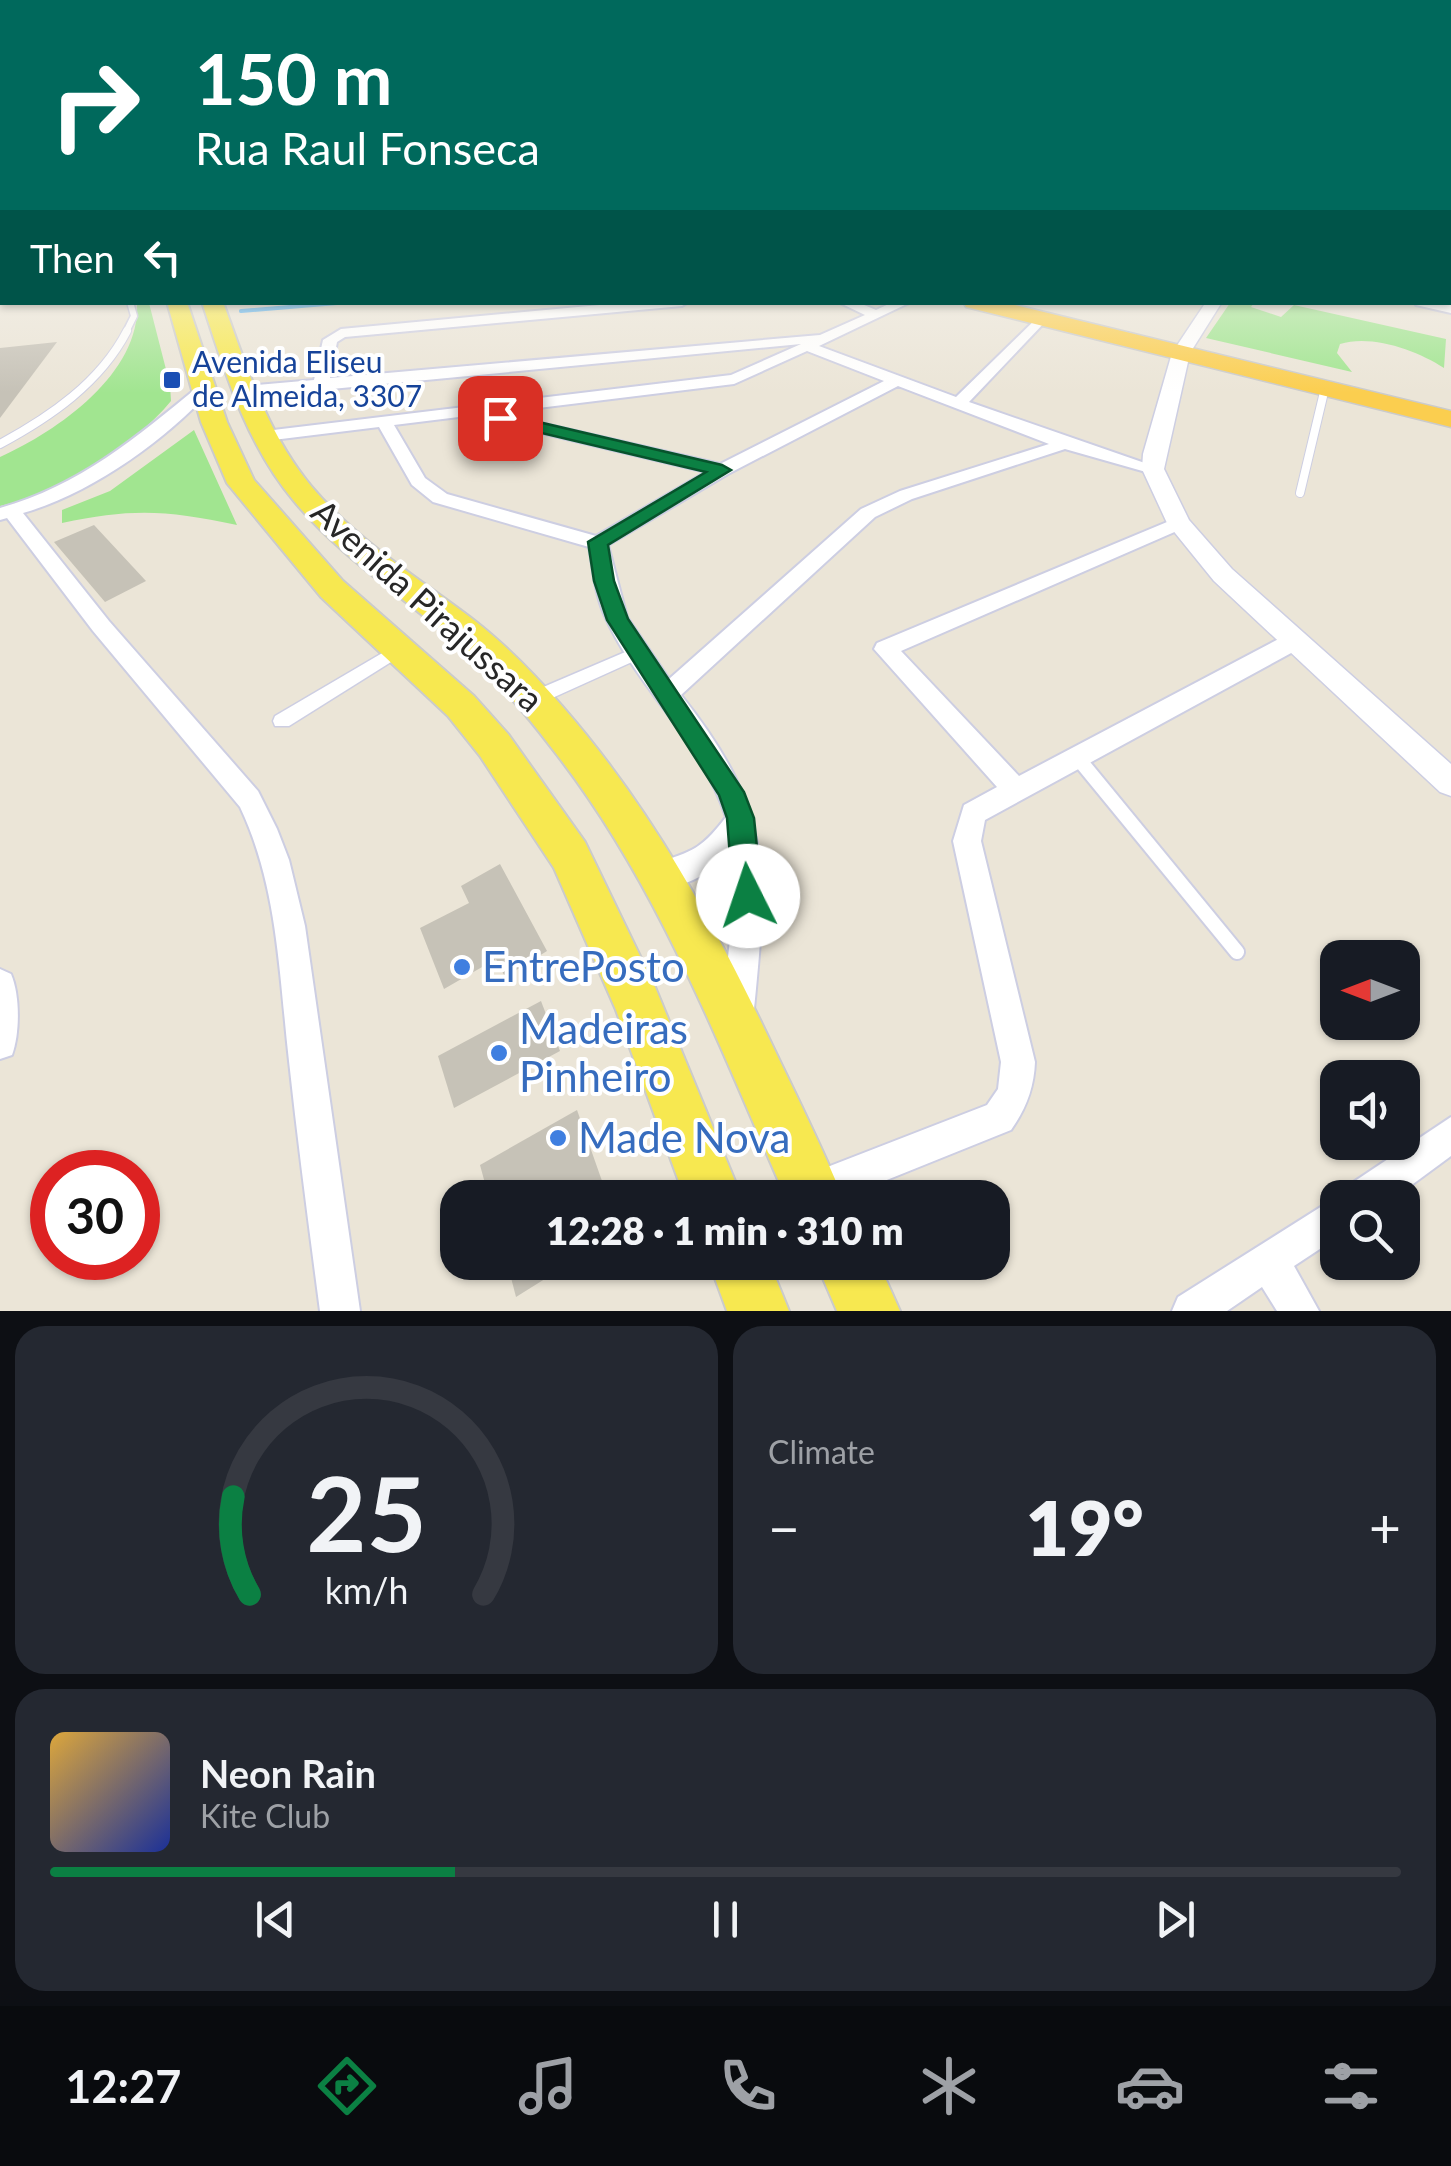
<!DOCTYPE html>
<html lang="en">
<head>
<meta charset="utf-8">
<style>
  :root { --surface:#171b24; --page:#242831; --text:#f1f3f6; --muted:#9ea1a6; --line:#363941; --accent:#0b8043 }
  body { margin:0; font-family:Lato,sans-serif; background:var(--page); color:var(--text); height:100vh; display:flex; flex-direction:column; font-size:38px; white-space:nowrap }
  * { box-sizing:border-box; margin:0 }
  p { font-size:32px; color:var(--muted) }
  .icon { flex:none; width:55px; height:55px; fill:none; stroke:currentColor; stroke-width:2; stroke-linecap:round; stroke-linejoin:round }
  .map { position:relative; height:1311px; overflow:hidden }
  .sheet { display:flex; flex-direction:column; gap:15px; padding:15px; background:#0d0f14; flex:1 }
  .sheet>* { flex:none }
  .top-card { position:absolute; left:0px; top:0px; width:1452px; height:305px; box-shadow:0 2px 8px #0004; background:#00695c; color:#fff; overflow:hidden }
  .needle { width:65px; rotate:270deg }
  .fabs { position:absolute; left:1320px; top:940px; display:grid; gap:20px }
  .fabs a { display:grid; place-items:center; width:100px; height:100px; border-radius:20px; background:var(--surface); box-shadow:0 2px 8px #0004; font-size:50px }
  .speed { position:absolute; left:30px; top:1150px; display:flex; gap:20px; font-size:50px; font-weight:700; text-align:center }
  .speed>* { display:grid; place-content:center; width:130px; height:130px; border-radius:50%; background:var(--surface); box-shadow:0 2px 8px #0004; line-height:1 }
  .speed .limit { border:15px solid #d22; background:#fff; color:#111 }
  .pin { position:absolute; display:grid; place-items:center; width:85px; height:85px; color:#fff; margin:-42px; border-radius:20px; box-shadow:0 5px 15px #0006 }
  .me { position:absolute; width:110px; margin:-55px; rotate:356deg; stroke-linejoin:round; filter:drop-shadow(0 0 8px #0008) }
  .turn { display:flex; align-items:center; gap:35px; height:210px; padding:0 30px; font-size:45px }
  .turn .icon { width:130px; height:130px; stroke-width:2.5 }
  .turn b { display:block; font-size:70px; line-height:85px }
  .then { display:flex; align-items:center; height:95px; padding:0 30px; background:#0003; gap:20px; font-size:38px }
  .big { font-size:75px; font-weight:800; line-height:1.1 }
  .sheet .tile { flex:1; display:flex; flex-direction:column; justify-content:center; gap:15px; min-width:0; padding:0 35px; border-radius:30px; background:var(--page) }
  .sheet .dial { align-items:center; gap:0 }
  .dial svg { height:260px; overflow:visible; fill:none; stroke:var(--line); stroke-width:7; stroke-linecap:round; text-anchor:middle }
  .dial text { fill:var(--text); stroke:none }
  .song { display:flex; align-items:center; gap:30px }
  .cover { width:120px; height:120px; border-radius:15px; background:linear-gradient(135deg,hsl(40 70% 55%),hsl(230 70% 35%)) }
  .played { height:10px; border-radius:5px; background:linear-gradient(90deg,var(--accent) 30%,var(--line) 30%) }
  .keys { display:flex; justify-content:space-around; direction:ltr }
  .heat { display:flex; justify-content:space-between; align-items:center; font-size:55px; direction:ltr }
  .sheet .tiles { flex:1; display:grid; gap:15px; grid-template-columns:1fr 1fr }
  .tile:last-child { grid-column:span 2 }
  .trip { position:absolute; left:440px; top:1180px; width:570px; height:100px; border-radius:30px; background:var(--surface); box-shadow:0 2px 8px #0004; font-weight:800; line-height:100px; text-align:center }
  .tabs { display:flex; height:160px; justify-content:space-around; align-items:center; background:#090b0e; color:var(--muted) }
  .tabs .icon { width:70px; height:70px }
  .tabs .selected { color:var(--accent) }
  .tabs b { font-size:45px; color:var(--text) }
  .map>svg:first-child { display:block }
  .green { fill:#a1e590 }
  .lines { fill:none; stroke-linecap:round; stroke-linejoin:round }
  .stream { stroke:#63b9f4; stroke-width:4 }
  .building { fill:#c6c2b7 }
  .service-far2-casing { stroke:#cdcee2; stroke-width:9 }
  .service-far1-casing { stroke:#cdcee2; stroke-width:10 }
  .service-casing { stroke:#cdcee2; stroke-width:18 }
  .pedestrian-casing { stroke:#cdcee2; stroke-width:3 }
  .minor-casing { stroke:#cdcee2; stroke-width:4 }
  .tertiary-casing { stroke:#cdcee2; stroke-width:3 }
  .primary-casing { stroke:#cbcbcb; stroke-width:4 }
  .trunk-casing { stroke:#cbcbcb; stroke-width:3 }
  .service-far2 { stroke:#fff; stroke-width:6 }
  .service-far1 { stroke:#fff; stroke-width:8 }
  .service { stroke:#fff; stroke-width:14 }
  .pedestrian { fill:#fff; fill-rule:evenodd }
  .minor { fill:#fff; fill-rule:evenodd }
  .tertiary { fill:#fff; fill-rule:evenodd }
  .primary { fill:#f7e850; fill-rule:evenodd }
  .trunk { fill:#fbce4f; fill-rule:evenodd }
  .route { fill:#0b8043; stroke:#07532c; stroke-width:2.5 }
  .transit-dot { fill:#1a4fb4; stroke:#fff; stroke-width:4 }
  .shop-dot { fill:#3f7fe0; stroke:#fff; stroke-width:4 }
  .labels { text-anchor:middle; stroke-width:8; stroke-linejoin:round; paint-order:stroke }
  .far-transit-label { font-size:30px; fill:#164399; stroke:#fff; text-anchor:start }
  .street-label { font-size:35px; fill:#272727; stroke:#fff }
  .near-shop-label { font-size:42px; fill:#366cbe; stroke:#fff; text-anchor:start }
</style>
</head>
<body>
<div class="map">
<svg width="1451" height="1311" viewBox="0 0 1451 1311">
  <rect width="100%" height="100%" fill="#ebe5d7"/>
  <g class="green">
    <path d="M 137,303 L 149,303 L 170,385 L 171,401 C 133,447 58,494 0,506 L 0,457 C 58,431 141,373 137,303 Z"/>
    <path d="M 1254,303 L 1251,307 L 1281,317 L 1294,305 L 1446,339 L 1444,368 C 1417,350 1371,334 1340,344 L 1337,353 L 1352,372 L 1206,338 L 1230,303 Z"/>
    <path d="M 194,430 L 237,525 C 167,510 132,508 62,523 L 62,510 L 110,491 Z"/>
  </g>
  <g class="lines">
    <polyline class="stream" points="241,311 349,302"/>
  </g>
  <g class="building">
    <polygon points="57,342 0,418 0,348"/>
    <polygon points="94,525 146,581 105,602 54,542"/>
    <polygon points="500,864 547,951 505,977 496,959 444,989 420,928 469,903 461,886"/>
    <polygon points="541,1001 560,1051 454,1108 438,1056"/>
    <polygon points="577,1110 608,1198 489,1198 480,1165"/>
    <polygon points="507,1262 572,1262 516,1297"/>
  </g>
  <g class="lines">
    <defs>
      <polyline id="service-far2" points="125,334 134,316 130,302"/>
      <g id="service-far1">
        <path d="M 0,444 C 50,417 100,383 127,331"/>
        <polyline points="1300,493 1325,388"/>
      </g>
      <polyline id="service" points="1077,757 1237,952"/>
      <g id="pedestrian">
        <polygon points="401,642 407,644 410,648 407,652 289,726 275,726 273,721 275,716"/>
        <polygon points="637,647 646,653 643,657 539,704 527,704 524,699 527,694"/>
      </g>
      <g id="minor">
        <rect x="0" y="224" width="2" height="6"/>
        <rect x="1450" y="236" width="1" height="6"/>
        <rect x="1450" y="263" width="1" height="8"/>
        <path d="M 632,302 L 688,302 L 682,306 L 345,337 L 337,342 L 330,378 L 820,335 L 865,315 L 838,302 L 857,302 L 876,310 L 893,302 L 911,302 L 819,346 L 956,397 L 1040,315 L 1047,319 L 1045,322 L 969,402 L 1162,469 L 1153,474 L 1065,449 L 912,499 L 875,517 L 681,695 C 772,809 768,869 754,1009 L 749,1020 L 738,1025 L 727,1020 L 722,1009 L 733,914 L 732,851 C 714,872 677,895 649,884 L 645,875 L 649,866 C 689,851 698,854 726,817 C 701,739 636,688 604,614 C 595,593 593,569 589,547 L 433,502 L 412,485 L 379,427 L 265,441 L 257,436 L 265,431 L 731,375 L 801,344 L 321,390 L 245,396 L 237,391 L 245,386 L 314,380 L 323,340 L 341,329 ZM 807,351 L 884,381 L 720,464 L 497,413 L 734,384 ZM 898,386 L 1049,444 L 900,491 L 861,509 L 669,679 L 627,617 L 608,545 L 728,474 ZM 475,415 L 482,419 L 706,472 L 596,536 L 447,494 L 425,478 L 394,425 Z"/>
        <polygon points="1415,302 1451,305 1451,313 1416,305"/>
        <path d="M 199,386 L 212,389 C 165,441 90,494 23,513 L 109,621 L 258,791 L 277,829 L 289,860 L 305,926 L 360,1311 L 320,1311 C 309,1228 298,1144 289,1061 C 279,974 278,887 240,807 L 93,631 L 7,518 L 0,520 L 0,508 C 79,486 137,437 199,386 Z"/>
        <path d="M 1179,517 L 1186,519 L 1186,527 L 901,651 L 1019,776 L 1288,634 L 1304,634 L 1307,640 L 1304,646 L 985,820 L 981,841 L 1035,1062 C 1034,1088 1026,1109 1011,1130 L 842,1198 L 796,1198 L 794,1191 L 799,1178 L 987,1105 L 998,1089 L 1001,1062 L 953,841 L 964,805 L 997,787 L 874,649 L 877,643 Z"/>
        <path d="M 0,969 L 11,974 C 20,995 20,1033 12,1055 L 0,1059 Z"/>
        <polygon points="1451,1117 1451,1156 1394,1198 1344,1198 1349,1185"/>
        <polygon points="1338,1196 1338,1237 1294,1266 1319,1311 1277,1311 1262,1287 1227,1311 1172,1311 1178,1297"/>
      </g>
      <polygon id="tertiary" points="1206,302 1222,302 1190,353 1164,469 1189,520 1232,569 1451,764 1451,796 1440,792 1214,581 1167,523 1142,469 1143,454 1172,353"/>
      <g id="primary">
        <polygon points="167,302 187,302 227,422 254,480 343,581 474,696 508,734 585,842 655,987 742,1198 685,1198 616,1010 554,868 480,756 448,716 321,597 227,483 201,422"/>
        <path d="M 202,302 L 223,302 C 246,366 267,433 311,486 C 357,541 419,578 475,621 C 507,646 535,675 562,706 C 653,810 717,929 776,1053 C 799,1101 823,1149 843,1198 L 786,1198 C 718,1043 657,881 551,747 C 525,713 497,680 465,651 C 409,600 343,560 294,501 C 246,444 225,372 202,302 Z"/>
        <polygon points="709,1262 769,1262 789,1311 727,1311"/>
        <polygon points="816,1262 878,1262 900,1311 837,1311"/>
      </g>
      <polygon id="trunk" points="963,302 1003,302 1451,411 1451,427 966,307"/>
    </defs>
    <use href="#service-far2" class="service-far2-casing"/>
    <use href="#service-far1" class="service-far1-casing"/>
    <use href="#service" class="service-casing"/>
    <use href="#pedestrian" class="pedestrian-casing"/>
    <use href="#minor" class="minor-casing"/>
    <use href="#tertiary" class="tertiary-casing"/>
    <use href="#primary" class="primary-casing"/>
    <use href="#trunk" class="trunk-casing"/>
    <use href="#service-far2" class="service-far2"/>
    <use href="#service-far1" class="service-far1"/>
    <use href="#service" class="service"/>
    <use href="#pedestrian" class="pedestrian"/>
    <use href="#minor" class="minor"/>
    <use href="#tertiary" class="tertiary"/>
    <use href="#primary" class="primary"/>
    <use href="#trunk" class="trunk"/>
  </g>
  <linearGradient id="sky" x2="0" y2="1"><stop stop-color="#73b6ed"/><stop offset="0.53" stop-color="#f6f3ed"/><stop offset="1" stop-color="#f6f3ed" stop-opacity="0"/></linearGradient>
  <rect width="1451" height="393" fill="url(#sky)"/>
  <polygon class="route" points="500,413 722,465 731,470 608,545 614,581 628,619 744,792 754,818 762,896 758,906 748,910 737,906 733,896 727,818 719,795 607,620 594,581 588,542 706,472 495,422 495,415"/>
  <rect class="transit-dot" x="162" y="370" width="20" height="20" rx="5"/>
  <g class="shop-dot">
    <circle cx="462" cy="967" r="10"/>
    <circle cx="499" cy="1053" r="10"/>
    <circle cx="558" cy="1138" r="10"/>
  </g>
  <g class="labels">
    <g class="far-transit-label">
      <text x="192" y="373">Avenida Eliseu<tspan x="192" dy="34">de Almeida, 3307</tspan></text>
    </g>
    <g class="street-label">
      <text transform="translate(427 606) rotate(42)" y="12">Avenida Pirajussara</text>
    </g>
    <g class="near-shop-label">
      <text x="482" y="982">EntrePosto</text>
      <text x="519" y="1044">Madeiras<tspan x="519" dy="48">Pinheiro</tspan></text>
      <text x="578" y="1153">Made Nova</text>
    </g>
  </g>
</svg>
<div class="fabs">
<a><svg class="needle" viewBox="-14 -14 28 28"><path d="M0-13l5 13h-10z" fill="#e53935"/><path d="M0 13l5-13h-10z" fill="#9ea1a6"/></svg></a>
<a><svg class="icon" aria-label="sound" viewBox="0 0 24 24"><path d="M4 9h4l5-4v14l-5-4H4zM17 9q2 3 0 6"/></svg></a>
<a><svg class="icon" aria-label="search" viewBox="0 0 24 24"><circle cx="10" cy="10" r="6"/><path d="M15 15l6 6"/></svg></a>
</div>
<div class="speed"><div class="limit">30</div></div>
<div class="pin" style="left:500px;top:418px;background:#d93025"><svg class="icon" aria-label="arrive" viewBox="0 0 24 24"><path d="M6 21V4h12l-3 4 3 4H6"/></svg></div>
<svg class="me" style="left:748px;top:896px" viewBox="-20 -20 40 40"><circle r="19" fill="#fff"/><path d="M0-13L10 11 0 6-10 11z" fill="#0b8043"/></svg>
<div class="trip">12:28 · 1 min · 310 m</div>
<div class="top-card">
<div class="turn"><svg class="icon" aria-label="right" viewBox="0 0 24 24"><path d="M7 20v-9h11M14 6l5 5-5 5"/></svg><div><b>150 m</b>Rua Raul Fonseca</div></div>
<div class="then">Then<svg class="icon" aria-label="left" viewBox="0 0 24 24"><path d="M17 20v-9H6M10 6l-5 5 5 5"/></svg></div>
</div>
</div>
<section class="sheet">
<div class="tiles">
<div class="tile dial"><svg viewBox="0 0 100 80">
<path d="M14 69A42 42 0 1 1 86 69"/>
<path d="M14 69A42 42 0 0 1 9 39" stroke="#0b8043"/>
<text x="50" y="56" font-size="32" font-weight="700">25</text>
<text x="50" y="72" font-size="11">km/h</text>
</svg></div>
<div class="tile"><p>Climate</p>
<div class="heat"><a>−</a><b class="big">19°</b><a>+</a></div>
</div>
<div class="tile">
<div class="song"><i class="cover"></i><div><b>Neon Rain</b><p>Kite Club</p></div></div>
<div class="played"></div>
<div class="keys"><svg class="icon" aria-label="previous" viewBox="0 0 24 24"><path d="M18 5L8 12l10 7zM5 5v14"/></svg><svg class="icon" aria-label="pause" viewBox="0 0 24 24"><path d="M8 5v14M16 5v14"/></svg><svg class="icon" aria-label="next" viewBox="0 0 24 24"><path d="M6 5l10 7-10 7zM19 5v14"/></svg></div>
</div>
</div>
</section>
<nav class="tabs">
<b>12:27</b>
<svg class="icon selected" aria-label="directions" viewBox="0 0 24 24"><path d="M12 3l9 9-9 9-9-9zM9 14v-3h6M13 9l2 2-2 2"/></svg>
<svg class="icon" aria-label="music" viewBox="0 0 24 24"><path d="M9 18V5l10-2v13"/><circle cx="6" cy="18" r="3"/><circle cx="16" cy="16" r="3"/></svg>
<svg class="icon" aria-label="phone" viewBox="0 0 24 24"><path d="M5 4h4l2 5-3 2q2 4 5 5l2-3 5 2v4C11 20 4 13 5 4z"/></svg>
<svg class="icon" aria-label="climate" viewBox="0 0 24 24"><path d="M12 3v18M4 7l16 10M4 17L20 7"/></svg>
<svg class="icon" aria-label="car" viewBox="0 0 24 24"><path d="M5 17H2v-5l4-1 3-4h7l3 4 3 1v5h-3M9 17h6M6 11h13"/><circle cx="7" cy="17" r="2"/><circle cx="17" cy="17" r="2"/></svg>
<svg class="icon" aria-label="filters" viewBox="0 0 24 24"><path d="M4 7h16M4 17h16"/><circle cx="9" cy="7" r="2"/><circle cx="15" cy="17" r="2"/></svg>
</nav>
</body>
</html>
